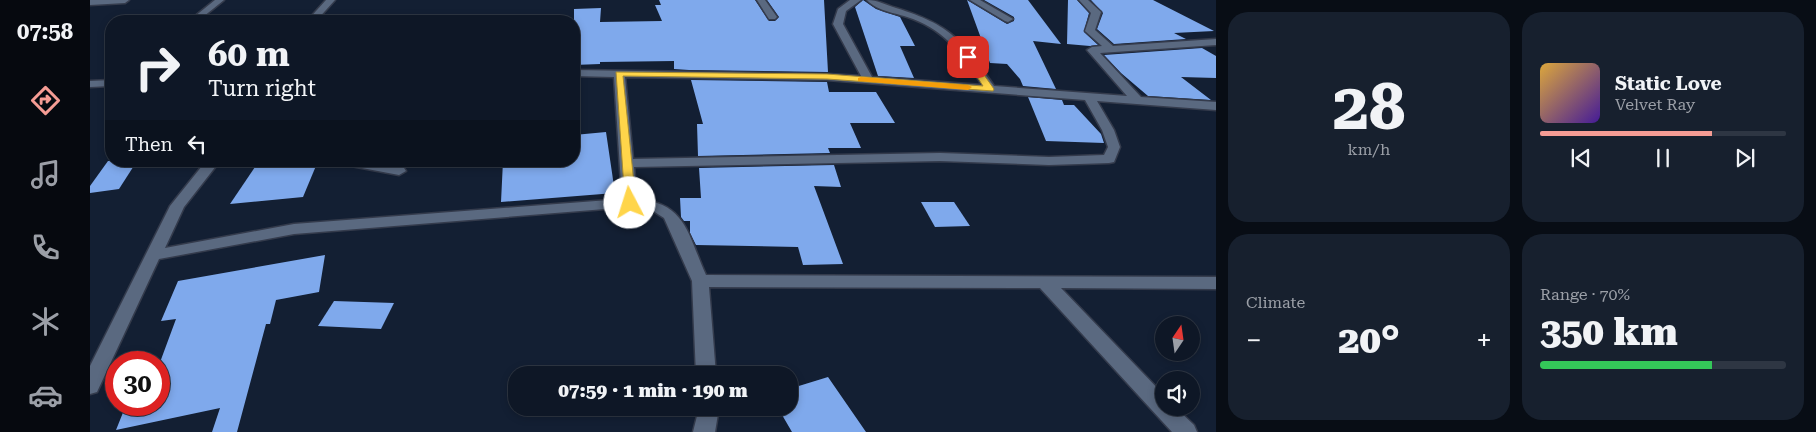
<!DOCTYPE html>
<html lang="en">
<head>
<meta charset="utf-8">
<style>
  :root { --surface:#0e1726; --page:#17202e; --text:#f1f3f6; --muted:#9b9fa7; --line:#2e3643; --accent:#f59c94 }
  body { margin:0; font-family:"Roboto Serif",serif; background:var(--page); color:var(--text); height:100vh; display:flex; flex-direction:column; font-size:19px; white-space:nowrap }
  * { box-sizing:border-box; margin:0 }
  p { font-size:16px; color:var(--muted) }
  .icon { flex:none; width:28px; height:28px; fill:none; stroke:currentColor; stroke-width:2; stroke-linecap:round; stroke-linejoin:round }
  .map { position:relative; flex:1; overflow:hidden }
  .sheet { display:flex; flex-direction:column; gap:12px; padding:12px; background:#080d15; width:600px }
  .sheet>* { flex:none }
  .guide { position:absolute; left:15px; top:15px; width:475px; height:152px; border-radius:20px; box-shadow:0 2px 8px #0003,0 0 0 1px var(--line); background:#0e1726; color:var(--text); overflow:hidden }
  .needle { width:32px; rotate:13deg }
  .fabs { position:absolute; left:1065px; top:316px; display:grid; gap:10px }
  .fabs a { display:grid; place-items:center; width:45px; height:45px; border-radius:50%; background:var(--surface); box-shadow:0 2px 8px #0003,0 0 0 1px var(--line); font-size:25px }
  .speed { position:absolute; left:15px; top:351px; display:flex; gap:10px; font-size:25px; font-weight:700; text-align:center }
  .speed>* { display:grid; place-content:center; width:65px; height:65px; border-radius:50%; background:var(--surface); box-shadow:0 2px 8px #0003,0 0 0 1px var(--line); line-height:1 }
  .speed .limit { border:8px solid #d22; background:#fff; color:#111 }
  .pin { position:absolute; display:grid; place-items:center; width:42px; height:42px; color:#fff; margin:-21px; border-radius:10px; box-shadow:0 2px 8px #0006 }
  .me { position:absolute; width:55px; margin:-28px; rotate:355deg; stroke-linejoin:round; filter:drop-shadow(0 0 4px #0008) }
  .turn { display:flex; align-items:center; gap:18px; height:105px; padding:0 20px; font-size:22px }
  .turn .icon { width:65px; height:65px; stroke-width:2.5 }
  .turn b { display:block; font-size:35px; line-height:42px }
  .then { display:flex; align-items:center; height:48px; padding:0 20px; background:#0003; gap:10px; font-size:19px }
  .big { font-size:38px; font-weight:800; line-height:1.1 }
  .sheet .tile { flex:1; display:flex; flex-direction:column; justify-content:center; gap:8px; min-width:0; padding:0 18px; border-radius:20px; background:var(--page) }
  .sheet .dial { align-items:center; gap:0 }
  .dial b { font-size:65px; line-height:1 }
  .song { display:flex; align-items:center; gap:15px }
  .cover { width:60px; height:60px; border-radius:8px; background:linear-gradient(135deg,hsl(40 70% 55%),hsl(260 70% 35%)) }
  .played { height:5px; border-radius:2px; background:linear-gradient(90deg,var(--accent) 70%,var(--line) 70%) }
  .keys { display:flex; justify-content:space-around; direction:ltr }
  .heat { display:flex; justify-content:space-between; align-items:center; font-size:28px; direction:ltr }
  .charge { height:8px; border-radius:4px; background:linear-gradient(90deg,#34c759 70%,var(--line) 0) }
  .sheet .tiles { flex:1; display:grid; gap:12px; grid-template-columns:repeat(2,1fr) }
  .trip { position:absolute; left:418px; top:366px; width:290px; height:50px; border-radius:20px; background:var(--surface); box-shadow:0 2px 8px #0003,0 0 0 1px var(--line); font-weight:800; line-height:50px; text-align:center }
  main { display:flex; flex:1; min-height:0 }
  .menu { display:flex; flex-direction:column; width:90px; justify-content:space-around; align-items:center; background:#06090f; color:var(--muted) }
  .menu .icon { width:35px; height:35px }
  .menu .selected { color:var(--accent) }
  .menu b { font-size:22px; color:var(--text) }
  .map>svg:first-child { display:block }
  .building { fill:#7fa9ec }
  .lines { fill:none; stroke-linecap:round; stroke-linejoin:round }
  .minor-casing { stroke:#343b4c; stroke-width:3 }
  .minor { fill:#5a6980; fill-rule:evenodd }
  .route { fill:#ffd54a; stroke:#a68a30 }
  .slow { fill:#f59e0b }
</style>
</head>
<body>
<main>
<nav class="menu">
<b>07:58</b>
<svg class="icon selected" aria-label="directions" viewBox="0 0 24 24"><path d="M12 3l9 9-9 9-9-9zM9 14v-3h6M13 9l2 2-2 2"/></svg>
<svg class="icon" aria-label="music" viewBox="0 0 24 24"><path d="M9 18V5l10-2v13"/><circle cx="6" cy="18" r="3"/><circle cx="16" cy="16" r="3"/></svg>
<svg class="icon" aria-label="phone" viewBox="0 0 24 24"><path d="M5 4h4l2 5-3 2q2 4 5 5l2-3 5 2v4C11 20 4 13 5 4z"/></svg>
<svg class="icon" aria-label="climate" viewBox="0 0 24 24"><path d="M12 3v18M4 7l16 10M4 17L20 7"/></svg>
<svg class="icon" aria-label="car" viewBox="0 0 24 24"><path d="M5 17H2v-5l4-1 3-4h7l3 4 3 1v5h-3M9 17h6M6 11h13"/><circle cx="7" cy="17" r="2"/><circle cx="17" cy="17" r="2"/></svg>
</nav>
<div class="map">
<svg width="1126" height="432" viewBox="0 0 1126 432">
  <rect width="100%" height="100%" fill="#131f33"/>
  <g class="building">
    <polygon points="569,0 665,0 679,21 685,21 689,17 677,0 734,0 738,72 599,70 584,69 584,61 510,62 510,64 484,65 484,9 511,8 510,22 572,21 565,5 571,5"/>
    <polygon points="773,0 786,9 810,17 825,46 810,46 824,78 788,76 765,7"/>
    <polygon points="877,0 917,24 924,21 924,17 894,0 938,0 971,44 943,41 966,89 933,86 930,79 917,64 900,63"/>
    <polygon points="978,0 987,0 999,13 994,32 1008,45 1000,46 977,44"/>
    <polygon points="1001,0 1063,0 1124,31 1084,33 1096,39 1024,44 1007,29 1013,13"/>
    <polygon points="1112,48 1126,56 1126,78 1091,77 1121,100 1058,96 1031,73 1014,55"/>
    <polygon points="601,80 737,82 739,92 786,92 805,123 760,123 771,148 738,148 740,153 608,156 607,124 613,124"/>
    <polygon points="938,97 972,100 974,105 984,105 1011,134 1014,143 956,141"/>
    <polygon points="516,132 525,193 411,202 413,161 484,161 484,135"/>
    <polygon points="18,161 47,161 29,189 0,193 0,186"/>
    <polygon points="169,161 228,161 213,197 140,204"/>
    <polygon points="744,165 751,187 724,186 753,264 713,265 708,247 606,245 600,233 600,221 594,221 591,217 590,198 611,198 609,168"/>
    <polygon points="831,202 864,202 880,226 845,227"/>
    <polygon points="235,255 229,292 186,300 180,324 176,324 147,432 122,432 130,408 26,430 36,405 69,405 69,365 86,319 71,321 88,281"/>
    <polygon points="244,301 304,303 291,329 228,326"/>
    <polygon points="738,377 776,432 702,432 688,408 699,408 699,389"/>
  </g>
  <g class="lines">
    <defs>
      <g id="minor">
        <polygon points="0,0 39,0 35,3 0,5"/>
        <polygon points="125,0 134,0 108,21 99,21"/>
        <polygon points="236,0 245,0 226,21 217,21"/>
        <polygon points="667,0 675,0 687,17 685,19 679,19"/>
        <path d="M 760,0 L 771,0 L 756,11 L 753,24 L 782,77 L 892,85 C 874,57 856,31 823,19 C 808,13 788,12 777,0 C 788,0 796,5 806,8 C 861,25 872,40 904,86 L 1037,96 L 997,50 L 1002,47 L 1012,46 L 995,31 L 1001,13 L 989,0 L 998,0 L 1011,12 L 1005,30 L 1023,46 L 1126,39 L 1126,45 L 1010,53 L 1051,97 L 1126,102 L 1126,110 L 1007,101 L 1024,130 L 1030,147 L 1024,162 L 1019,163 L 959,165 L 850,161 L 544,167 L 547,199 C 597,203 598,236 616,275 L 1126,277 L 1126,289 L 971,288 L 1074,395 L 1074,408 L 1086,408 L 1104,425 L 1107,432 L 1082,432 L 950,288 L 619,287 L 626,375 L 606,375 L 602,281 L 574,218 L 560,209 L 540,207 L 204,234 L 69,259 L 7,392 L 0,394 L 0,366 L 80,206 L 116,161 L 130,161 L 94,207 L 75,248 L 204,224 L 532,199 L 524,77 L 484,76 L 484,70 L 737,74 L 771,76 L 743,24 L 748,9 ZM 535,77 L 737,80 L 995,100 L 1012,130 L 1018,147 L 1014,155 L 959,157 L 850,153 L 543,159 Z"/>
        <polygon points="880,0 890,0 923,19 918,22 915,21"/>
        <polygon points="21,80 21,86 0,87 0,81"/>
        <polygon points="249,161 279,161 314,168 316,171 309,175 256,165"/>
        <polygon points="609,408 629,408 625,432 603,432"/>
      </g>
    </defs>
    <use href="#minor" class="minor-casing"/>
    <use href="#minor" class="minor"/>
  </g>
  <polygon class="route" points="875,55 880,55 904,89 903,91 737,79 533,76 546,203 540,206 535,203 526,72 737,74 893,86 874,57"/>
  <polygon class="slow" points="771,77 878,85 882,87 878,90 768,81 768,78"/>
</svg>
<div class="fabs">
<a><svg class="needle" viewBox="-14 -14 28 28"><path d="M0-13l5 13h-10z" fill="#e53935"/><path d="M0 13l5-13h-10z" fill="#9b9fa7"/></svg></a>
<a><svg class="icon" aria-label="sound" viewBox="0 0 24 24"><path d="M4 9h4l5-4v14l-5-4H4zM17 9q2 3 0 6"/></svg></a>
</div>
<div class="speed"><div class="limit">30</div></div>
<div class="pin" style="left:878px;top:57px;background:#d93025"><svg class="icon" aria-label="arrive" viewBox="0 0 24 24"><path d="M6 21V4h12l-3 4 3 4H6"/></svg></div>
<svg class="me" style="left:540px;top:203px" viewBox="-20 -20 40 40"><circle r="19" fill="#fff"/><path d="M0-13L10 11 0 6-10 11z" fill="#ffd54a"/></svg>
<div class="trip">07:59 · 1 min · 190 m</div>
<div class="guide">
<div class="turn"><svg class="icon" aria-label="right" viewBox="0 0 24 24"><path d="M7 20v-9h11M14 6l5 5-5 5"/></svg><div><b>60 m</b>Turn right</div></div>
<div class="then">Then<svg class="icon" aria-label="left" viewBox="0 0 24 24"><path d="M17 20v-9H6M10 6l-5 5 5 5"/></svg></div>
</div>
</div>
<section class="sheet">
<div class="tiles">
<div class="tile dial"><b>28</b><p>km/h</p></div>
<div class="tile">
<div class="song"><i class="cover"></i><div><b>Static Love</b><p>Velvet Ray</p></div></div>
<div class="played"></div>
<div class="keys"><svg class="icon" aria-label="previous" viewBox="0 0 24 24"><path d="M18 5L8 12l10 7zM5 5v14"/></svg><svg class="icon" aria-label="pause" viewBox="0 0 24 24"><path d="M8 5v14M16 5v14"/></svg><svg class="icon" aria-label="next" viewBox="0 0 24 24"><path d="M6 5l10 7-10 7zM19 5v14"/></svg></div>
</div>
<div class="tile"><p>Climate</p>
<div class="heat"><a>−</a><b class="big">20°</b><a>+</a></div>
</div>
<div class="tile"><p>Range · 70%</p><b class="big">350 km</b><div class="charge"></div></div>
</div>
</section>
</main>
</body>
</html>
